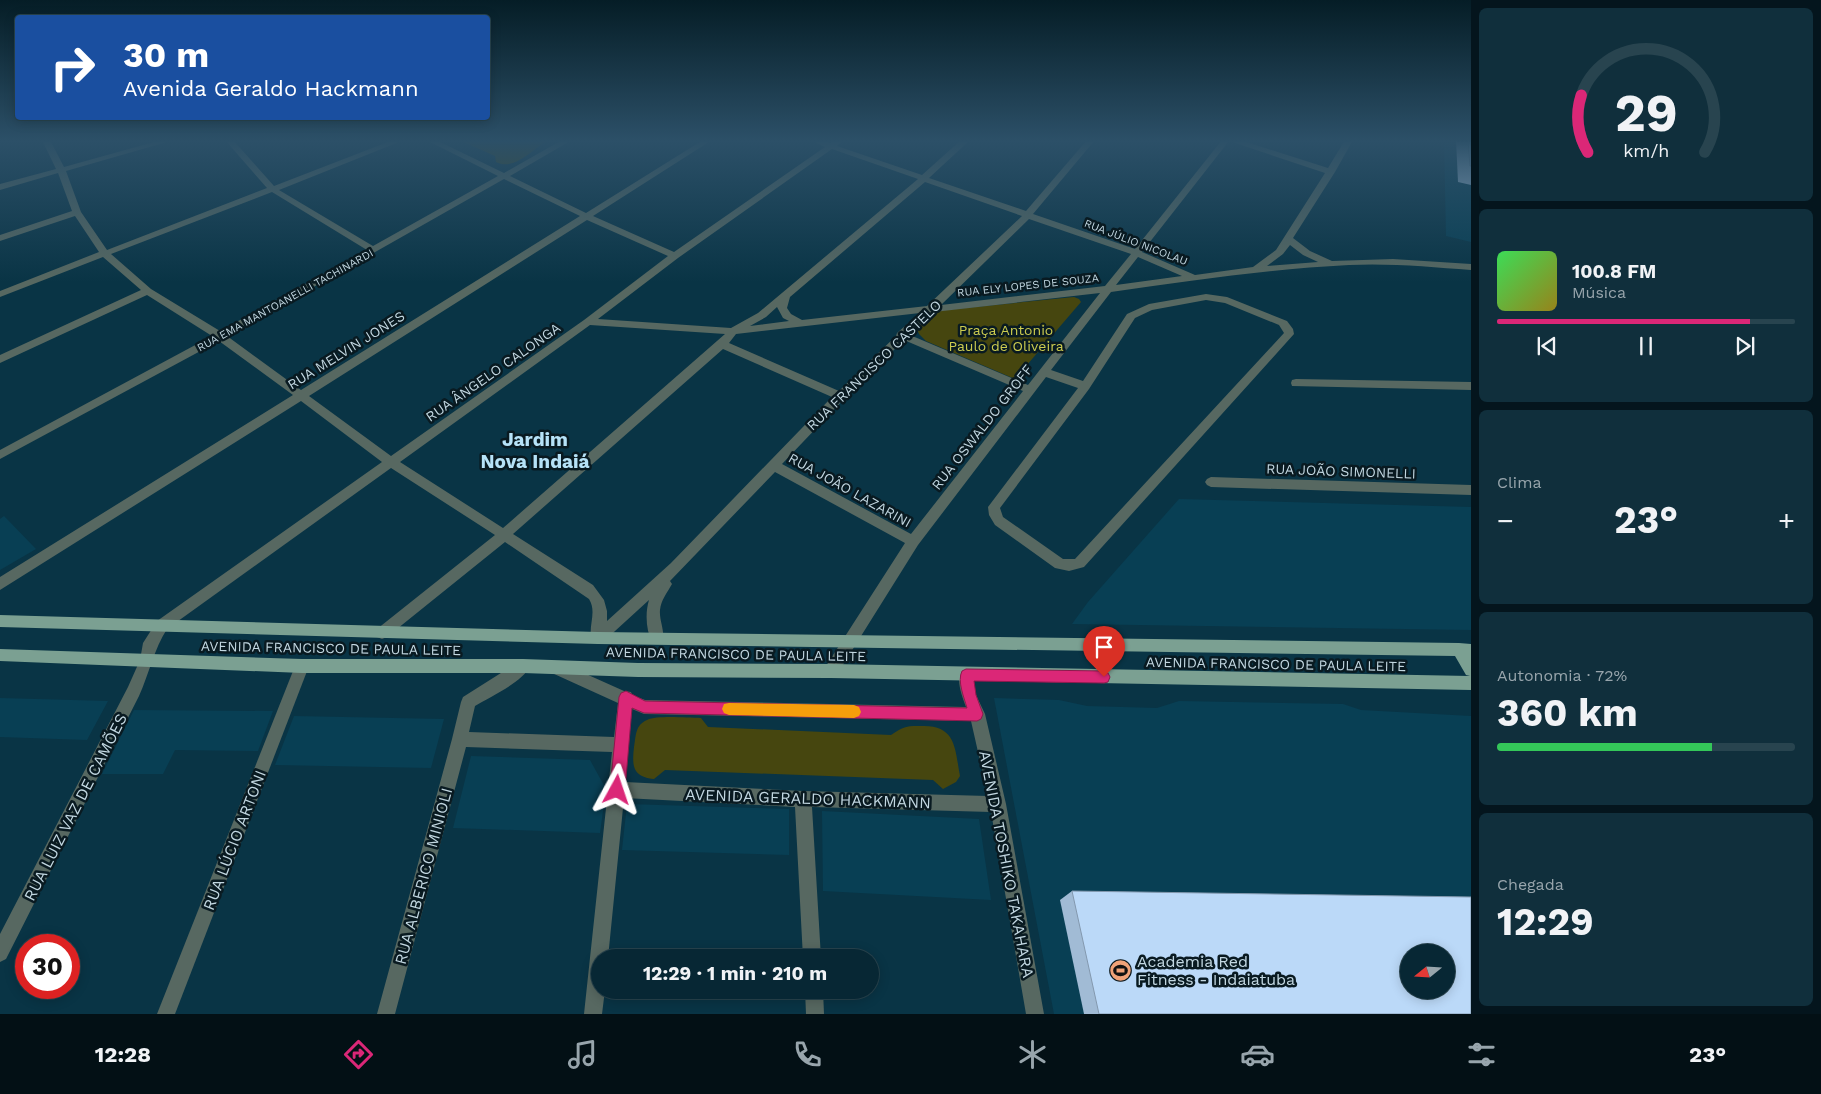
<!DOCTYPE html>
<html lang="pt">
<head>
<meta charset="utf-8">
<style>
  :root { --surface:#072734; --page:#102f3c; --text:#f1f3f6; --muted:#98a5ac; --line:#28444f; --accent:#db2777 }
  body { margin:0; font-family:"Work Sans",sans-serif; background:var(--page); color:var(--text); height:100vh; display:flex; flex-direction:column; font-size:19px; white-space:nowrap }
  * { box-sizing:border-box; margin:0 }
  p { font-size:16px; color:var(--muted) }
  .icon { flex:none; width:28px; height:28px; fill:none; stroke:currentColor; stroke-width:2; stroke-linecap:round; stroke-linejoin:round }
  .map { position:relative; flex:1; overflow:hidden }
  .drawer { display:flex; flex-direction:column; gap:8px; padding:8px; background:#04151d; width:350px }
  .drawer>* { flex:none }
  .guide { position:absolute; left:15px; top:15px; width:475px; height:105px; border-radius:5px; box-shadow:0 2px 12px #0003,0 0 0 1px var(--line); background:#1a4fa0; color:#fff; overflow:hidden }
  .needle { width:32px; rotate:252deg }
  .tools { position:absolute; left:1400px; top:944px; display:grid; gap:10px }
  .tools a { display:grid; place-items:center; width:55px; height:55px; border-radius:50%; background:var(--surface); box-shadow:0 2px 12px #0003,0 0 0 1px var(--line); font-size:25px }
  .speed { position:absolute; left:15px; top:934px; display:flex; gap:10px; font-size:25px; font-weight:700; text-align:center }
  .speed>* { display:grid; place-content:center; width:65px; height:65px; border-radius:50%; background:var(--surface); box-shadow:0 2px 12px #0003,0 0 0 1px var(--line); line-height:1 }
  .speed .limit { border:8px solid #d22; background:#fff; color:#111 }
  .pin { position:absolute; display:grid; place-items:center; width:42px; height:42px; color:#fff; margin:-51px -21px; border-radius:50% 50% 50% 0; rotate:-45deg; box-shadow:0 0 5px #0007 }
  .pin .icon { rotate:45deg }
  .me { position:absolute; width:55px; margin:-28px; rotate:5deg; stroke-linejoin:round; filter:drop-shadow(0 0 4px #0008) }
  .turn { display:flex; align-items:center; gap:18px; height:105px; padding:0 25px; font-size:22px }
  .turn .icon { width:65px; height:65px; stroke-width:2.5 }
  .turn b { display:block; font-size:35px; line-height:42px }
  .big { font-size:38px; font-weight:700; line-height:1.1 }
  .drawer .tile { flex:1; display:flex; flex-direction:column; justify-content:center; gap:8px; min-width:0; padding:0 18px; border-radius:8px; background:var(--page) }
  .drawer .dial { align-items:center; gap:0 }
  .dial svg { height:130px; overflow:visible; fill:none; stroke:var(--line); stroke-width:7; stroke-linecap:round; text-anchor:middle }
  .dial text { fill:var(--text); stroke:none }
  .song { display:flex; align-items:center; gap:15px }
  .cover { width:60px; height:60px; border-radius:8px; background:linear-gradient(135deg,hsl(130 70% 55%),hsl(50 70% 35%)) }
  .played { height:5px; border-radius:2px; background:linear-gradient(90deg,var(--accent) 85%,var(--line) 85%) }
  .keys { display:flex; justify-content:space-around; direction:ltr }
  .heat { display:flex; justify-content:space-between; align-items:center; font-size:28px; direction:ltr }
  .charge { height:8px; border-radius:4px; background:linear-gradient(90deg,#34c759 72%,var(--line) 0) }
  .trip { position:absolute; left:591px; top:949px; width:288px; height:50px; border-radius:25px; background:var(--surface); box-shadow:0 2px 12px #0003,0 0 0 1px var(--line); font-weight:700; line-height:50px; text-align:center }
  .tab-bar { display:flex; height:80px; justify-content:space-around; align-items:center; background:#031015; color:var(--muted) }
  .tab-bar .icon { width:35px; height:35px }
  .tab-bar .active { color:var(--accent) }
  .tab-bar b { font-size:22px; color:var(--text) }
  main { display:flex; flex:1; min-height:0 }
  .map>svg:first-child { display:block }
  .built { fill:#083f54; fill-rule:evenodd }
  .green { fill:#46460f }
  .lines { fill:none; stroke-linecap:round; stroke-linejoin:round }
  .minor { fill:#576861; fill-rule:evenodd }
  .major { fill:#7ba092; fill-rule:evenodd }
  .wall { fill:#a1bbd5 }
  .building { fill:#bbd9f8; stroke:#8398ae; fill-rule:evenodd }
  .route { fill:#db2777; stroke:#8e194d }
  .slow { fill:#f59e0b }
  .labels { text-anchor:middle; stroke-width:5; stroke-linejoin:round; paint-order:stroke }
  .far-street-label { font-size:11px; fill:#c2d7e1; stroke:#091a21 }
  .park-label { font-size:14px; fill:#cccc50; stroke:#091a21 }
  .street-label { font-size:14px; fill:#c2d7e1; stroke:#091a21 }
  .near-street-label { font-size:16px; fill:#c2d7e1; stroke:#091a21 }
  .near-poi-label { font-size:16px; fill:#c2d7e1; stroke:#091a21; text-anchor:start }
  .district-label { font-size:19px; font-weight:bold; fill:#b6e2f7; stroke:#091a21 }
</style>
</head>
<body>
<main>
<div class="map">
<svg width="1471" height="1014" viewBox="0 0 1471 1014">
  <rect width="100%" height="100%" fill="#093445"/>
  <g class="built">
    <polygon points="1444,140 1456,140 1471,185 1471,242 1446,236"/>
    <polygon points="1179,499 1471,507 1471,630 1072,624 1088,602"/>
    <polygon points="4,516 36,549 0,570 0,519"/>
    <polygon points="0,698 108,701 87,740 0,737"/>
    <path d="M 994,698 L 1059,700 L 1087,706 L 1157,708 L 1179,701 L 1343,704 L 1361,710 L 1471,716 L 1471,1014 L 1054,1014 ZM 1409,952 L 1446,952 L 1446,990 L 1409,990 Z"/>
    <polygon points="134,710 273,711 258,751 175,750 163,774 102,774"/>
    <polygon points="294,716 444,719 431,768 275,765"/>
    <polygon points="471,756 590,760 606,789 600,833 453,828"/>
    <polygon points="627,804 789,809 789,855 622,850"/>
    <polygon points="822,811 979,819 991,900 823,891"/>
  </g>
  <g class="green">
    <path d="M 459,140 L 549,140 C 534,147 515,172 496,162 L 495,156 Z"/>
    <polygon points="1074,297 1079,299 1081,302 1015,379 926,341 919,334 917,329 935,311"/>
    <path d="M 701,718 L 708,727 L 891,735 C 906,725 907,726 924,726 C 957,726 955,751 960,776 L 956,782 L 943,789 L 933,780 L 665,770 L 654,779 C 632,777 632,765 634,747 C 636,736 635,725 647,720 C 658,715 687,718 701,718 Z"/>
  </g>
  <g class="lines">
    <g class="minor">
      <path d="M 42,140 L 50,140 L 64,167 L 161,140 L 174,140 L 66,171 L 81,212 L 107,250 L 267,188 L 225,140 L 233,140 L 274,186 L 393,140 L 404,140 L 279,190 L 373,246 L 498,176 L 426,140 L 436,140 L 504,173 L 562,140 L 572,140 L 510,176 L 586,213 L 703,140 L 712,140 L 593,216 L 674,252 L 825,147 L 810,140 L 821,140 L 830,143 L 835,140 L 844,140 L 837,146 L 922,175 L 961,140 L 970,140 L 929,178 L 1026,211 L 1087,140 L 1095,140 L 1033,214 L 1135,249 L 1222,140 L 1240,140 L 1328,168 L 1345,140 L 1353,140 L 1335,172 L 1293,238 L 1310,251 L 1332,261 L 1393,259 L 1471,264 L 1471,270 C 1431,267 1390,263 1349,265 C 1270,269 1190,281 1111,292 L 1051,370 L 1083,381 L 1127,314 L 1149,304 L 1206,294 L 1227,297 L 1287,321 L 1293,329 L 1294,334 L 1084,567 L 1069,571 L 1055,568 L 995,525 L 989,515 L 988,507 L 1078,388 L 1046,377 L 918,545 L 836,676 L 831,678 L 826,676 L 824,671 L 826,666 L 905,543 L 775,472 L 670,581 L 672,584 C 667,593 661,600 660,610 C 659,621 666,633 662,642 L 657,644 L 652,642 C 646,630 645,613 649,600 L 603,642 L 598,644 L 593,642 C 586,629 598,613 589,599 L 505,542 L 387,637 L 382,639 L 377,637 L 375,633 L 377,629 L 495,535 L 391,468 L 167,629 C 154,649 149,674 139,696 L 6,959 L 0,962 L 0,934 L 128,687 L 140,660 L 143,643 L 157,621 L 382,462 L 301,401 L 0,590 L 0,577 L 293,395 L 219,341 L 0,459 L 0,450 L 212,336 L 147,295 L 0,363 L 0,355 L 141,290 L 103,257 L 0,297 L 0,291 L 99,252 L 75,216 L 0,241 L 0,235 L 72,211 L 58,173 L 0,190 L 0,184 L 56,169 ZM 1229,141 L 1325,173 L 1276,250 L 1253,267 L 1195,275 L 1142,252 ZM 832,149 L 918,179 L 758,313 L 731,328 L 598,319 L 678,258 ZM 504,179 L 580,216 L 301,390 L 227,336 ZM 925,182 L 1022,216 L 927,306 L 802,320 L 791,314 L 787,308 L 790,297 ZM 272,192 L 367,250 L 220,331 L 151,289 L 111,254 ZM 1029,219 L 1131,254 L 1105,286 L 941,305 ZM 587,220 L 668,256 L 584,320 L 391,456 L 309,396 ZM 1290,245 L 1303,255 L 1318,262 L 1267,266 L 1283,254 ZM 1138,257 L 1182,276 L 1116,285 ZM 1100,293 L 1028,385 L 910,335 L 934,312 ZM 1206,300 L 1225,303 L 1279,325 L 1284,333 L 1075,559 L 1063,559 L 1003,517 L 1000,508 L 1089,389 L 1135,318 L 1152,310 ZM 777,307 L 783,318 L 789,321 L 750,326 L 766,317 ZM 920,313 L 897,333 L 896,336 L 839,391 L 729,343 L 736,334 ZM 590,325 L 725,334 L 503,528 L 400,462 ZM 904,340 L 1023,391 L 911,534 L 782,464 L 844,399 ZM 723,349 L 832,397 L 671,563 L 607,621 L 607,611 L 604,600 L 593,585 L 513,534 Z"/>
      <polygon points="1296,379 1471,382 1471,390 1292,386 1291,383 1292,380"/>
      <polygon points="1211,477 1471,485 1471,495 1211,487 1207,485 1205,482 1207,479"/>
      <polygon points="302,659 307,661 309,666 175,1014 157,1014 295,666 297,661"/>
      <path d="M 523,659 L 528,661 L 530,666 C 523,682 490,697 475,706 L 469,732 L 614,737 L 618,703 L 552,673 L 550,668 L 552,663 L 557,661 L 624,691 L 631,692 L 632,695 L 645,700 L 966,707 C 962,696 956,681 961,670 L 966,668 L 971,670 L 976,695 L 985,714 L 1006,804 L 1044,1014 L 1026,1014 L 991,812 L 812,807 L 821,958 L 803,958 L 795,807 L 624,798 L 608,958 L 600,958 L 600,990 L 605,990 L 602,1014 L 584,1014 L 612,752 L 466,747 L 395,1014 L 377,1014 L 452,739 L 461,702 L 463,697 ZM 632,709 L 644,714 L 971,721 L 988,796 L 803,791 L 625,782 Z"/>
      <polygon points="805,990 823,990 824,1014 806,1014"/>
    </g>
    <polygon class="major" points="0,615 598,632 1459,643 1471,644 1471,690 831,678 638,677 523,673 302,673 0,661 0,649 302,659 523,659 638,663 831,664 1470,676 1466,675 1455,656 598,644 0,627"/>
  </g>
  <g class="wall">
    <polygon points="1456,140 1471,140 1471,185 1458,182"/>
    <polygon points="1072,891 1471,1014 1084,1014 1060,900"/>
  </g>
  <g class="building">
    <polygon points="1468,140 1471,140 1471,166 1470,166"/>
    <path d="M 1072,891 L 1471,897 L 1471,1014 L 1099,1014 ZM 1409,952 L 1446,952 L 1446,990 L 1409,990 Z"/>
  </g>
  <linearGradient id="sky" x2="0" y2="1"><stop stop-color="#051d26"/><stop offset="0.5" stop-color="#2c5068"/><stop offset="1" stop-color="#2c5068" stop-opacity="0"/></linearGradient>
  <rect width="1471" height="282" fill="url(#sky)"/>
  <path class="route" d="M 966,669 L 1104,671 L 1108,673 L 1110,677 L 1108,682 L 1104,683 L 974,681 L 976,695 L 983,714 L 981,719 L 977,721 L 644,713 L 632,708 L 625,790 L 622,795 L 617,798 L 612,795 L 610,790 L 619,697 L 621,693 L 626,691 L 645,701 L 967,708 C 964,697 957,681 962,671 Z"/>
  <polygon class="slow" points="729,703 854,705 859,707 861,712 859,716 854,718 729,715 724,713 722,709 724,704"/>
  <defs>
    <symbol id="stadium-disc" viewBox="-11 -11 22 22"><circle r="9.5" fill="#f0a278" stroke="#091a21"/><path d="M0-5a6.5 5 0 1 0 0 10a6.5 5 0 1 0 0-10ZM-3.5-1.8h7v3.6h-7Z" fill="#111"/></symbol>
  </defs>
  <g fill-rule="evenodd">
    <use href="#stadium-disc" x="1108" y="958" width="25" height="25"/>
  </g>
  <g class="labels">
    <g class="far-street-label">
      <text transform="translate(1136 242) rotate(21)" y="4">RUA JÚLIO NICOLAU</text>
      <text transform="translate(1028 285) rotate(-6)" y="4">RUA ELY LOPES DE SOUZA</text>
      <text transform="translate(285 300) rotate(-29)" y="4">RUA EMA MANTOANELLI TACHINARDI</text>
    </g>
    <g class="park-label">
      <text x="1006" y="335">Praça Antonio<tspan x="1006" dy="16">Paulo de Oliveira</tspan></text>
    </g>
    <g class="street-label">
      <text transform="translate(346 350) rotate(-32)" y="5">RUA MELVIN JONES</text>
      <text transform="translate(874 365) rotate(-44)" y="5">RUA FRANCISCO CASTELO</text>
      <text transform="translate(493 372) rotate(-35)" y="5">RUA ÂNGELO CALONGA</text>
      <text transform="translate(982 427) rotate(-52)" y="5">RUA OSWALDO GROFF</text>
      <text transform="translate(1341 471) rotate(2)" y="5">RUA JOÃO SIMONELLI</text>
      <text transform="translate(850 490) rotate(29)" y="5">RUA JOÃO LAZARINI</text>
      <text transform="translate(331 648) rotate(1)" y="5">AVENIDA FRANCISCO DE PAULA LEITE</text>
      <text transform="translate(736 654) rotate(1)" y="5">AVENIDA FRANCISCO DE PAULA LEITE</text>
      <text transform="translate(1276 664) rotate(1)" y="5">AVENIDA FRANCISCO DE PAULA LEITE</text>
    </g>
    <g class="near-street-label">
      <text transform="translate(808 798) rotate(2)" y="6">AVENIDA GERALDO HACKMANN</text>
      <text transform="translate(75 807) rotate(-63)" y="6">RUA LUIZ VAZ DE CAMÕES</text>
      <text transform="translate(234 840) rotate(-69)" y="6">RUA LÚCIO ARTONI</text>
      <text transform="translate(1007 864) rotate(79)" y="6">AVENIDA TOSHIKO TAKAHARA</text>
      <text transform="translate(423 876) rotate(-75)" y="6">RUA ALBERICO MINIOLI</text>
    </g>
    <g class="near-poi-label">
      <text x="1137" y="967">Academia Red<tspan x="1137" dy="18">Fitness - Indaiatuba</tspan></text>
    </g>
    <g class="district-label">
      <text x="535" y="446">Jardim<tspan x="535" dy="22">Nova Indaiá</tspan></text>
    </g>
  </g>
</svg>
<div class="tools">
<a><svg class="needle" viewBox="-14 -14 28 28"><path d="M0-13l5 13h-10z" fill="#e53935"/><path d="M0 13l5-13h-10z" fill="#98a5ac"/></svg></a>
</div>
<div class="speed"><div class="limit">30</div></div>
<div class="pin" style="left:1104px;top:677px;background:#d93025"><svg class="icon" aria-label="arrive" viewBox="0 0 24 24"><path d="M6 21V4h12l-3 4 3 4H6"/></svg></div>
<svg class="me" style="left:617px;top:790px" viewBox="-20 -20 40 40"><path d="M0-17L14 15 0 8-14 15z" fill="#db2777" stroke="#fff" stroke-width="4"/></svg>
<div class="trip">12:29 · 1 min · 210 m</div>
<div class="guide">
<div class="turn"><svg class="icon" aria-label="right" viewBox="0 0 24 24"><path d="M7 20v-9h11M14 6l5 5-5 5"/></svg><div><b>30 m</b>Avenida Geraldo Hackmann</div></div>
</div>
</div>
<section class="drawer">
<div class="tile dial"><svg viewBox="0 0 100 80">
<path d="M14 69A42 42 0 1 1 86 69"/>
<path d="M14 69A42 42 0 0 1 10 34" stroke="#db2777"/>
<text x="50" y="56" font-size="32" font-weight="700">29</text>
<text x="50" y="72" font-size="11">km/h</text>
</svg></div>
<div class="tile">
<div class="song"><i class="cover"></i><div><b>100.8 FM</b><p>Música</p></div></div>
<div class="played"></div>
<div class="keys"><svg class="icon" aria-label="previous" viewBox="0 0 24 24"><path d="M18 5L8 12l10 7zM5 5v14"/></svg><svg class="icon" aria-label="pause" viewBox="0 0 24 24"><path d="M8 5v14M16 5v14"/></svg><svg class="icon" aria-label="next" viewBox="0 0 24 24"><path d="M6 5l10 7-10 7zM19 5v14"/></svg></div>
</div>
<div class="tile"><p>Clima</p>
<div class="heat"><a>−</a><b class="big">23°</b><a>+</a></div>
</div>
<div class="tile"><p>Autonomia · 72%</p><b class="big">360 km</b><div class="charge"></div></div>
<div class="tile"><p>Chegada</p><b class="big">12:29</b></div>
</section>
</main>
<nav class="tab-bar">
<b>12:28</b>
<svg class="icon active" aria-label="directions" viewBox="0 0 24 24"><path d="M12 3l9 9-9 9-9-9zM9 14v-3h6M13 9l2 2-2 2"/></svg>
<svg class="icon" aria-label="music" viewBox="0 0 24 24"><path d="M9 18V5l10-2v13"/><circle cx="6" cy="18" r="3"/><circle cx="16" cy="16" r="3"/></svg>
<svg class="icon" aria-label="phone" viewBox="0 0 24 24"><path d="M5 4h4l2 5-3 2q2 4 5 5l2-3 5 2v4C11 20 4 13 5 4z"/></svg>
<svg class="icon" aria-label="climate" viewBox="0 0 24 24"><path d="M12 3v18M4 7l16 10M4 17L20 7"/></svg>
<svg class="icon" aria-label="car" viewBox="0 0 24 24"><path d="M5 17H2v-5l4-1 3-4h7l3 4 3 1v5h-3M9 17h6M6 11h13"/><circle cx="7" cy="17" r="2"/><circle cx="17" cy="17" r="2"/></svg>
<svg class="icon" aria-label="filters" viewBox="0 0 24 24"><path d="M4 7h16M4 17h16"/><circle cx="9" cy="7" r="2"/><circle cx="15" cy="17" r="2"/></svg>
<b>23°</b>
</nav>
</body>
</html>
